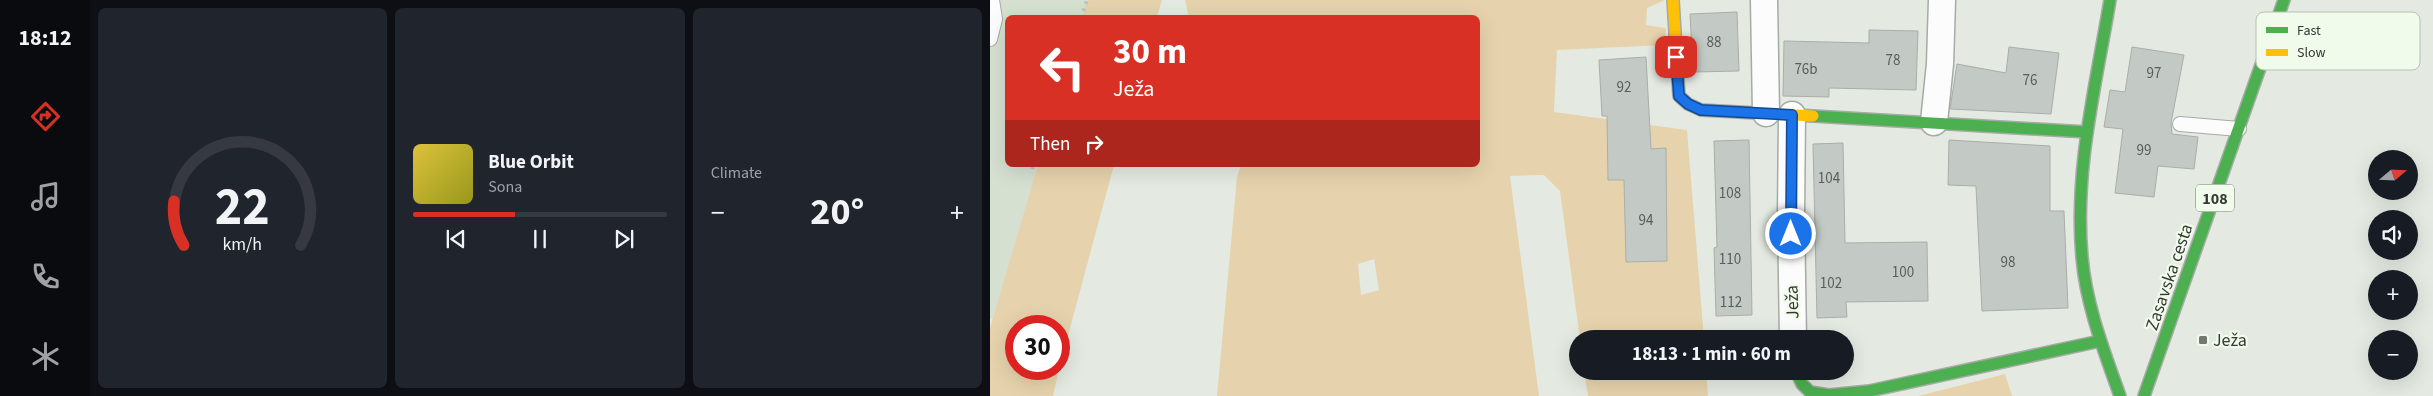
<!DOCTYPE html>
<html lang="en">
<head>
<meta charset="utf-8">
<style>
  :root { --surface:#171b24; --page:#20242c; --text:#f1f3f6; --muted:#9ea1a6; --line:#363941; --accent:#d93025 }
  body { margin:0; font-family:"Source Sans 3",sans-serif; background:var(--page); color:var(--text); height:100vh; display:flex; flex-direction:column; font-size:19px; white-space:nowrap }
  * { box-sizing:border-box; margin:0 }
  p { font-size:16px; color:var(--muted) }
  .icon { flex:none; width:28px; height:28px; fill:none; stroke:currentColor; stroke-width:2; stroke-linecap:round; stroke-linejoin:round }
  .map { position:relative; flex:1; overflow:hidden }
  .panel { display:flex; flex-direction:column; gap:8px; padding:8px; background:#0d0f14; width:900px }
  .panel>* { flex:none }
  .banner { position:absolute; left:15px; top:15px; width:475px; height:152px; border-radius:8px; box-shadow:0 5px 20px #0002; background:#d93025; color:#fff; overflow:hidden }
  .needle { width:32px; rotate:71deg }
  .fabs { position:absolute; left:1378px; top:150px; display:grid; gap:10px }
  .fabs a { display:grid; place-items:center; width:50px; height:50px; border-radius:50%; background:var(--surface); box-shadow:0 5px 20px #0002; font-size:25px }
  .speed { position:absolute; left:15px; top:315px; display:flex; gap:10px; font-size:25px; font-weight:700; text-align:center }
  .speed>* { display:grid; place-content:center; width:65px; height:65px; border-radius:50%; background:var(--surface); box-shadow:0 5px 20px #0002; line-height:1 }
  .speed .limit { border:8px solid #d22; background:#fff; color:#111 }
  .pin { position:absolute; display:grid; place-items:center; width:42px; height:42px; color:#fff; margin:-21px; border-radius:10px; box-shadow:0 2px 8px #0006 }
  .me { position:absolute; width:55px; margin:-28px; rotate:0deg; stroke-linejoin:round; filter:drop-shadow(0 0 4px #0008) }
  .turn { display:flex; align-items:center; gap:18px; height:105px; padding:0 25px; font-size:22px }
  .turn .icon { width:65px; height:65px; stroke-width:2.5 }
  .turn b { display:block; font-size:35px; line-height:42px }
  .then { display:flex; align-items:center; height:48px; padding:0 25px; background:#0003; gap:10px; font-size:19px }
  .big { font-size:38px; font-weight:700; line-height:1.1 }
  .panel .widget { flex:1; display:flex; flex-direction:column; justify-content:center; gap:8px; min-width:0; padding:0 18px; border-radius:8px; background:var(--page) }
  .panel .dial { align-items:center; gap:0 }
  .dial svg { height:130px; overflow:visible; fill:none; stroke:var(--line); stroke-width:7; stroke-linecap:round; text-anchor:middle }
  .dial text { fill:var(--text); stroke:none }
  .song { display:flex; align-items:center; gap:15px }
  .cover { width:60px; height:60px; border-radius:8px; background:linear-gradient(135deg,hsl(50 70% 55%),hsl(60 70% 35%)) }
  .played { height:5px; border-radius:2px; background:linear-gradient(90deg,var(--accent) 40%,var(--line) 40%) }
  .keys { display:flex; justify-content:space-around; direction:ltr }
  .heat { display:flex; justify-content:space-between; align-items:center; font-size:28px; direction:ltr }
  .panel .tiles { flex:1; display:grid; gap:8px; grid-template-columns:repeat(3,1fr) }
  .trip { position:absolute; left:579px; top:330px; width:285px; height:50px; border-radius:25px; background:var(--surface); box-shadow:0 5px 20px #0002; font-weight:700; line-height:50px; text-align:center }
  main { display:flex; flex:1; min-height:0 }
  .tab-bar { display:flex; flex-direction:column; width:90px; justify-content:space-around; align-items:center; background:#090b0e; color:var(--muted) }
  .tab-bar .icon { width:35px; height:35px }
  .tab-bar .selected { color:var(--accent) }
  .tab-bar b { font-size:22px; color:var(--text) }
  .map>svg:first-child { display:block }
  .built { fill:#d5e0d1 }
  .green { fill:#e6d3ad; fill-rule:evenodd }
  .building { fill:#c3c9c4; stroke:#a9aea9 }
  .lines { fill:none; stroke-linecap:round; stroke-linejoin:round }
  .lane-casing { stroke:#a6aba5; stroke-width:16 }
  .street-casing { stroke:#a6aba5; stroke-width:29 }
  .fast-casing { stroke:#a6aba5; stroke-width:14 }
  .slow-casing { stroke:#a6aba5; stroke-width:14 }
  .lane { stroke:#fbfcfb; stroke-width:14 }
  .street { stroke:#fbfcfb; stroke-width:26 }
  .fast { stroke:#4caf50; stroke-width:11 }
  .slow { stroke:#ffc107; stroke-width:11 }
  .rail { stroke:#bfc1bf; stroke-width:4; stroke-dasharray:2.5 5; stroke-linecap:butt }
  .route-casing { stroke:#114b97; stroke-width:12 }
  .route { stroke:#1a73e8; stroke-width:9 }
  .poi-dot { fill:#737871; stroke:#f0fbeb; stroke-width:2 }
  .labels { text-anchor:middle; stroke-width:4.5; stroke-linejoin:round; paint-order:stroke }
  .number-label { font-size:15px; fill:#595e58 }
  .shield { fill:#f0fbeb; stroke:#6e746b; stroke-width:1 }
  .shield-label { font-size:16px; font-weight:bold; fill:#363a34 }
  .street-label { font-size:18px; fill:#363a34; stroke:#f0fbeb }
  .poi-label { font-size:18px; fill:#363a34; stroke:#f0fbeb; text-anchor:start }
  .key { fill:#f0fbeb; stroke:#b8c1b4; stroke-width:1 }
  .key-label { font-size:14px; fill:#363a34 }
</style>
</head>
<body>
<main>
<nav class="tab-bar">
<b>18:12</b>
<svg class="icon selected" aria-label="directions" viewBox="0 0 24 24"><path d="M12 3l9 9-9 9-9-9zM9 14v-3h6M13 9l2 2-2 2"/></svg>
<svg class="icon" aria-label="music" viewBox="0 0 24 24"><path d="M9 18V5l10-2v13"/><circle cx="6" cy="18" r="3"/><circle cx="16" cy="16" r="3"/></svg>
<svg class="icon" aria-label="phone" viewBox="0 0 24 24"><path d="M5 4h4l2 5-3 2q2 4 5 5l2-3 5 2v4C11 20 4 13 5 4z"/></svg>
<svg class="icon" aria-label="climate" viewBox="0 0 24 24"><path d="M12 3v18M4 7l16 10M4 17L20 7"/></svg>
</nav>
<section class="panel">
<div class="tiles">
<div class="widget dial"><svg viewBox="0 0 100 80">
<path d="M14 69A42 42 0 1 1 86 69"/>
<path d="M14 69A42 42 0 0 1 8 42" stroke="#d93025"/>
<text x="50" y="56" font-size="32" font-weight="700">22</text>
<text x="50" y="72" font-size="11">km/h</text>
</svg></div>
<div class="widget">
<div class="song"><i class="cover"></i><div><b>Blue Orbit</b><p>Sona</p></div></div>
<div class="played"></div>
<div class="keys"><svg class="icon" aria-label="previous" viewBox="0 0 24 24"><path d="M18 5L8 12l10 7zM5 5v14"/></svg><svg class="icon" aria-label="pause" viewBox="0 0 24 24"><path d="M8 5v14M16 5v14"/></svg><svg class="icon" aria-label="next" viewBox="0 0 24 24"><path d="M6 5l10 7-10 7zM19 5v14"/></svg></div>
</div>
<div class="widget"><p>Climate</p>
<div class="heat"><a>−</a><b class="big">20°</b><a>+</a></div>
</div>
</div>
</section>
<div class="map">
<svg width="1443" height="396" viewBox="0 0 1443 396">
  <rect width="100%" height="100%" fill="#e4eae2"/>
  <polygon class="built" points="0,0 108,0 103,17 18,18 18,165 57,165 8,320 0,318"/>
  <g class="green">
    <polygon points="97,0 172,0 167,17 92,17"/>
    <path d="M 195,0 L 675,0 L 657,8 L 656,25 L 676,28 L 674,45 L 567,50 L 564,112 L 697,130 L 714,339 L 590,339 L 570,191 L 554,175 L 520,176 L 549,396 L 227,396 L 247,177 L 251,165 L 488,165 L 488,18 L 199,17 ZM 384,259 L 389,290 L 371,295 L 368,264 Z"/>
    <polygon points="48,165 124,165 69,369 69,326 26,326 26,369 69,369 63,396 0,396 0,328"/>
    <polygon points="594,371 716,371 718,396 598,396"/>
    <polygon points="1015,374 1022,396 928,396"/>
  </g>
  <g class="building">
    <polygon points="747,12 749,71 703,72 700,14"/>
    <polygon points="879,30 928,31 926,90 839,88 839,97 793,96 794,41 879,43"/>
    <polygon points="1019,47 1069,53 1061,114 960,109 967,64 1016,73"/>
    <polygon points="1142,47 1194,55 1181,123 1182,134 1208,137 1204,169 1168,166 1164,197 1125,193 1133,129 1114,127 1120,90 1135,92"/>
    <polygon points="656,57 661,149 676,148 677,261 636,262 634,180 618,180 617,116 612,116 609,60"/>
    <polygon points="759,140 762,315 726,316 724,248 727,247 724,141"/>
    <polygon points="959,140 1060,146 1060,211 1074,211 1078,308 992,311 986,186 958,185"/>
    <polygon points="853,143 855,243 937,242 938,301 856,302 857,317 827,318 823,144"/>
  </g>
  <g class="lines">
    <defs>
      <g id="lane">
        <polyline points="0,39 5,19 2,0"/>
        <polyline points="1190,124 1249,129"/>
      </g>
      <g id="street">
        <polyline points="774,0 776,113"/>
        <polyline points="802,115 801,215 803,339"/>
        <polyline points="944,122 950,64 952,0"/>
      </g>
      <g id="fast">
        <path d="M 1120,0 C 1106,85 1084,170 1092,257 C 1096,305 1114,351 1130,396"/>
        <polyline points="823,116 1097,132"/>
        <polyline points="806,371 812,384 820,392 839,395 879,391 1110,341"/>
        <polyline points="1154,396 1294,0"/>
      </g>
      <polyline id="slow" points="683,0 689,96 698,104 711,110 823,116"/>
    </defs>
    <use href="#lane" class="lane-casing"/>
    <use href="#street" class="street-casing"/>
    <use href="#fast" class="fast-casing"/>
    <use href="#slow" class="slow-casing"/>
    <use href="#lane" class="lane"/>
    <use href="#street" class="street"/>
    <use href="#fast" class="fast"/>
    <use href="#slow" class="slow"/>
    <g class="rail">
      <polyline points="91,18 97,0"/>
      <polyline points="42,169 43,165"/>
    </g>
  </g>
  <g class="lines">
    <defs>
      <polyline id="route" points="686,57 689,96 698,104 711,110 802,115 801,234"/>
    </defs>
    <use href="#route" class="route-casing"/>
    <use href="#route" class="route"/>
  </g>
  <rect class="poi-dot" x="1208" y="335" width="10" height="10" rx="2.5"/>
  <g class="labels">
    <g class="number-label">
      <text x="724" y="47">88</text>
      <text x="903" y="65">78</text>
      <text x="816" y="74">76b</text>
      <text x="1164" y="78">97</text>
      <text x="1040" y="85">76</text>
      <text x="634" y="92">92</text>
      <text x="1154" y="155">99</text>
      <text x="839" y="183">104</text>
      <text x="740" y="198">108</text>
      <text x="656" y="225">94</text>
      <text x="740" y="264">110</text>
      <text x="1018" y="267">98</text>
      <text x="913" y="277">100</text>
      <text x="841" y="288">102</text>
      <text x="741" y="307">112</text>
    </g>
    <rect class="shield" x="1206" y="184.5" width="38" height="27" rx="4"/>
    <g class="shield-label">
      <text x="1225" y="204">108</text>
    </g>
    <g class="street-label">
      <text transform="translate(1179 277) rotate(-71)" y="6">Zasavska cesta</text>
      <text transform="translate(802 302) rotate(-92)" y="6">Ježa</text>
    </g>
    <g class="poi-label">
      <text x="1223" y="346">Ježa</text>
    </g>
  </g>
  <rect x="1266" y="12" width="164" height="58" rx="8" class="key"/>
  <rect x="1276" y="27" width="22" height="6" fill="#4caf50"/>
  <rect x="1276" y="49" width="22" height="7" fill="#ffc107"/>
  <g class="key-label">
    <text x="1307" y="35">Fast</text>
    <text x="1307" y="57">Slow</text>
  </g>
</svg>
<div class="fabs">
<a><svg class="needle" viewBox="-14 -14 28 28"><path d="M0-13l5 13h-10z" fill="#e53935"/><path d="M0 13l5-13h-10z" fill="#9ea1a6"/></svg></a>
<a><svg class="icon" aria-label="sound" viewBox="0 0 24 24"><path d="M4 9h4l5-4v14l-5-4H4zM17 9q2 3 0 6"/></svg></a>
<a>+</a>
<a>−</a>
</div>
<div class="speed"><div class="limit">30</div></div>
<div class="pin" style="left:686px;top:57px;background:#d93025"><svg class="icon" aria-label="arrive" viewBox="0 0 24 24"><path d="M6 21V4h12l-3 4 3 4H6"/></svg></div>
<svg class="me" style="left:801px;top:234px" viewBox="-20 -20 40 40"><circle r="17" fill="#1a73e8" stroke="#fff" stroke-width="3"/><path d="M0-11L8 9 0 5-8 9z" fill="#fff"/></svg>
<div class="trip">18:13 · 1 min · 60 m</div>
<div class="banner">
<div class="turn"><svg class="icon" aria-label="left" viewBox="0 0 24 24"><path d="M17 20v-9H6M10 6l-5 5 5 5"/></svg><div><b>30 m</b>Ježa</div></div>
<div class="then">Then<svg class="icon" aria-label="right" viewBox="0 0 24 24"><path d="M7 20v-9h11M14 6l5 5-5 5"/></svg></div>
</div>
</div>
</main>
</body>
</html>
